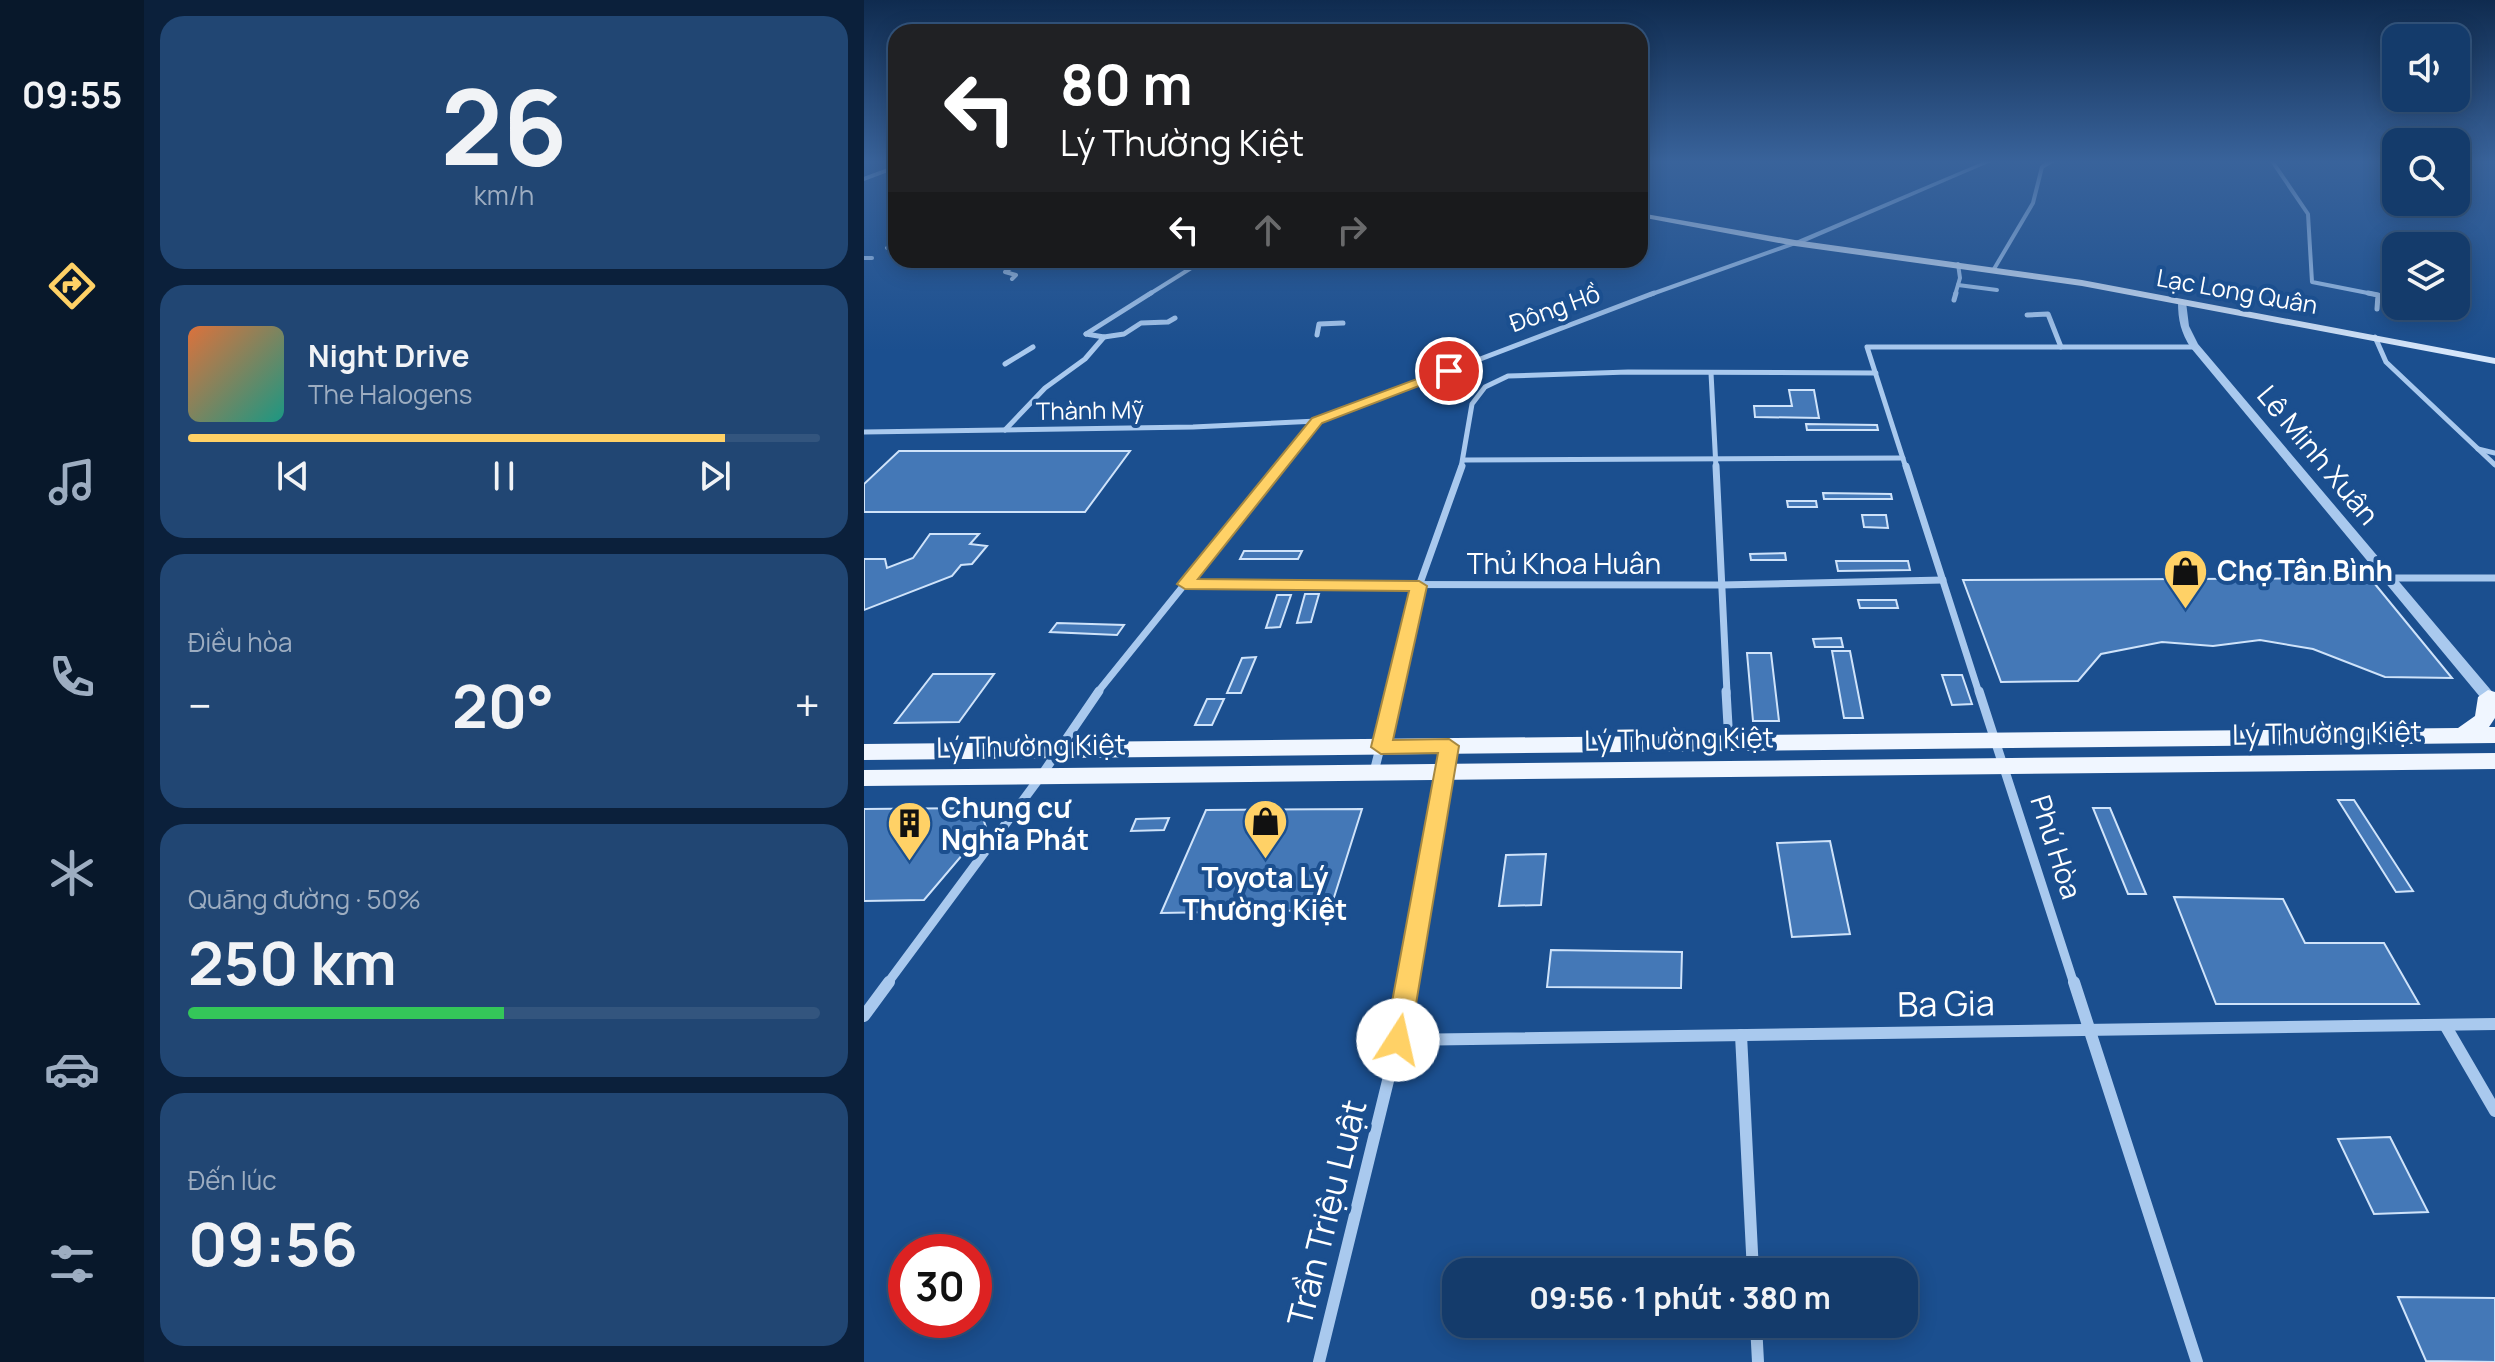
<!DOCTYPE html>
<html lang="vi">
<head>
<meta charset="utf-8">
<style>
  :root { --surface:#143b6b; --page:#214673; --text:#f1f3f6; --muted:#9dadc1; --line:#33557e; --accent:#ffd166 }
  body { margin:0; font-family:Manrope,sans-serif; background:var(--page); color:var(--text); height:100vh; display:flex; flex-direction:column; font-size:30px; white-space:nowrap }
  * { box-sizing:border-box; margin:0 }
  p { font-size:26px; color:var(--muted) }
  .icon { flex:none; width:44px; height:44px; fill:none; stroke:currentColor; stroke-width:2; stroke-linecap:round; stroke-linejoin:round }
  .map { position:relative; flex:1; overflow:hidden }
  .side { display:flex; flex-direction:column; gap:16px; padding:16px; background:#0b203b; width:720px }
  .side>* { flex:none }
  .hud { position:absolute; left:24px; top:24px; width:760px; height:244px; border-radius:24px; box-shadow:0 4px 20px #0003,0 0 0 2px var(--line); background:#202124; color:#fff; overflow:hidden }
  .controls { position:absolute; left:1518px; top:24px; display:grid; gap:16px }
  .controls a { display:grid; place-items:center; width:88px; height:88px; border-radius:16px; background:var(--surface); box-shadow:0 4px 20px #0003,0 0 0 2px var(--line); font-size:40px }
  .speed { position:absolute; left:24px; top:1234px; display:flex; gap:16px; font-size:40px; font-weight:700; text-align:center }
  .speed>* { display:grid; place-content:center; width:104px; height:104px; border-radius:50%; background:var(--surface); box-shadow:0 4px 20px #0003,0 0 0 2px var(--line); line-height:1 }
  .speed .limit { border:12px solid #d22; background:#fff; color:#111 }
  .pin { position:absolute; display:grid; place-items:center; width:68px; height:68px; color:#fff; margin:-34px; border:4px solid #fff; border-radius:50%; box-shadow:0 2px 8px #0007 }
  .me { position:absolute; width:88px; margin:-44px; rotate:10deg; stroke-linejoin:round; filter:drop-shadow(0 0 6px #0008) }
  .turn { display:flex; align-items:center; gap:28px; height:168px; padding:0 40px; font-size:36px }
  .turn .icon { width:104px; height:104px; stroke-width:2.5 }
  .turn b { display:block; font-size:56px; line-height:68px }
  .lanes { display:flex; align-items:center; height:76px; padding:0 40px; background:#0003; justify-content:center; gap:40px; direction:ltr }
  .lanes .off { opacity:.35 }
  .big { font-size:60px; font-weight:700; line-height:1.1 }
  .side .tile { flex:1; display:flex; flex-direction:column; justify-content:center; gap:12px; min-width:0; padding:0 28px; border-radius:24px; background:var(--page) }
  .side .dial { align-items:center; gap:0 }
  .dial b { font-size:104px; line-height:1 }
  .song { display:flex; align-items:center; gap:24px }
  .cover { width:96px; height:96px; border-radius:12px; background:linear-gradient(135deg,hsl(20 70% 55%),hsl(170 70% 35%)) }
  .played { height:8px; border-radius:4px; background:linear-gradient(90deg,var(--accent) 85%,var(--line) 85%) }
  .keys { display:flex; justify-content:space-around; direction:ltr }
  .heat { display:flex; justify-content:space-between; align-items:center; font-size:44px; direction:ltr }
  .charge { height:12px; border-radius:6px; background:linear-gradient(90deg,#34c759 50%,var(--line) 0) }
  .trip { position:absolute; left:578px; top:1258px; width:476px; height:80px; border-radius:24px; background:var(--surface); box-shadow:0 4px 20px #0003,0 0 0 2px var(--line); font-weight:700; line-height:80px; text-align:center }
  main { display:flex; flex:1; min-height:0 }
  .dock { display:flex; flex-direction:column; width:144px; justify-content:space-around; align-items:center; background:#08182b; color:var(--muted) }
  .dock .icon { width:56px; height:56px }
  .dock .current { color:var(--accent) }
  .dock b { font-size:36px; color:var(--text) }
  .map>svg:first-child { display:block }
  .building { fill:#4478b7; stroke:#cfe3fa; stroke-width:2 }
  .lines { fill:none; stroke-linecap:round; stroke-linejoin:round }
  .minor-far4 { stroke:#a9c9ee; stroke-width:4 }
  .minor-far3 { stroke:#a9c9ee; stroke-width:5 }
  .minor-far2 { stroke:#a9c9ee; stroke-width:7 }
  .minor-far1 { stroke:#a9c9ee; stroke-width:9 }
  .minor { stroke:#a9c9ee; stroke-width:12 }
  .tertiary { fill:#a9c9ee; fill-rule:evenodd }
  .secondary { fill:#d6e6fa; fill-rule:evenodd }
  .primary { fill:#f0f6ff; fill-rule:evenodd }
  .route { fill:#ffd166; stroke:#a68842; stroke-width:2 }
  .labels { text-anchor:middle; stroke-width:8; stroke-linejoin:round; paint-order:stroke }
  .far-street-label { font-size:24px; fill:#fff; stroke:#1b4f8f }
  .street-label { font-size:28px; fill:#fff; stroke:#1b4f8f }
  .poi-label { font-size:28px; font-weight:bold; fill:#fff; stroke:#1b4f8f; text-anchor:start }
  .near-street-label { font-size:34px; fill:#fff; stroke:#1b4f8f }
</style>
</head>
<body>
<main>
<nav class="dock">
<b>09:55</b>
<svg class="icon current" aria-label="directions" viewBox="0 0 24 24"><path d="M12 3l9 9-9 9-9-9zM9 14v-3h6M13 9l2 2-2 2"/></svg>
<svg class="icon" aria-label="music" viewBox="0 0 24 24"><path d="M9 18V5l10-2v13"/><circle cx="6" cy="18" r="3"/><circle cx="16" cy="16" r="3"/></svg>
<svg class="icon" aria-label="phone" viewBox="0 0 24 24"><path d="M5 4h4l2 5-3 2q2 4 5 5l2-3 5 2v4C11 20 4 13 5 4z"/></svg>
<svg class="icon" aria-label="climate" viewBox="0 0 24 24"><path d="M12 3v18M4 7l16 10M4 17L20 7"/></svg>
<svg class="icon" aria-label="car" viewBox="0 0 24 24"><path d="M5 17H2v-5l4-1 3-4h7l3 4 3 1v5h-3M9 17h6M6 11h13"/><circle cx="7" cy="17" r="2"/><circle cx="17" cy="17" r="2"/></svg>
<svg class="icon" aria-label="filters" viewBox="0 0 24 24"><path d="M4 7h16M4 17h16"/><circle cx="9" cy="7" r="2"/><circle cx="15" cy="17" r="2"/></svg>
</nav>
<section class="side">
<div class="tile dial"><b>26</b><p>km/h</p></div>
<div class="tile">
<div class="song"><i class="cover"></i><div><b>Night Drive</b><p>The Halogens</p></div></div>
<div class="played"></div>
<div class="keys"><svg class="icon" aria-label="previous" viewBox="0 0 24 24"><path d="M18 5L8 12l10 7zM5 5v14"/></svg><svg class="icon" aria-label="pause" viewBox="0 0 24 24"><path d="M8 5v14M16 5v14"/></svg><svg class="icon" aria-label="next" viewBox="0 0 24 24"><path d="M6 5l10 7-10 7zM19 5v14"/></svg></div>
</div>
<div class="tile"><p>Điều hòa</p>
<div class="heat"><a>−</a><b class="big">20°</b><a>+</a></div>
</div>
<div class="tile"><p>Quãng đường · 50%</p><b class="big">250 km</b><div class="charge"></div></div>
<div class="tile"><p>Đến lúc</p><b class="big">09:56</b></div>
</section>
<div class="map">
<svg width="1631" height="1362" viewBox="0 0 1631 1362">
  <rect width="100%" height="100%" fill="#1b4f8f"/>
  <g class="building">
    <polygon points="925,390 950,390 955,418 891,417 890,406 928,406"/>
    <polygon points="942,424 1013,425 1014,430 943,430"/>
    <polygon points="35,451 266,451 221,512 0,512 0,484"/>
    <polygon points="959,493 1027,494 1028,499 960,499"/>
    <polygon points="923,501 952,501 953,507 924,507"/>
    <polygon points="998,515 1022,515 1024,528 1000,527"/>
    <polygon points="66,534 115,534 106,544 123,546 108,564 97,565 88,576 0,610 0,559 21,559 23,568 49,558"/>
    <polygon points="380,551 438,551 434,559 376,559"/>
    <polygon points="921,553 922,560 887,560 886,554"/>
    <polygon points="972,561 1044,561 1046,570 974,571"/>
    <polygon points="1506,578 1588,678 1521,677 1449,649 1396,640 1349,646 1298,642 1237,654 1214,681 1137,682 1099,580"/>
    <polygon points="441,594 455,594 447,622 433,623"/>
    <polygon points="413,595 427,595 416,627 402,628"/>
    <polygon points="994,600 1032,600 1034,608 996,608"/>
    <polygon points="193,623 260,625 253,635 186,632"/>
    <polygon points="977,638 979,647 951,647 949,639"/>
    <polygon points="968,651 986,651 999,718 980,718"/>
    <polygon points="883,653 907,653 915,721 889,721"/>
    <polygon points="392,657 377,693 363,693 378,658"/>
    <polygon points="69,674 130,674 95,722 31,723"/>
    <polygon points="1078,675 1098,675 1108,704 1088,705"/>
    <polygon points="343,699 360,699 348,725 331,725"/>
    <polygon points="1474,800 1490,800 1549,891 1532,892"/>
    <polygon points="115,808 122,827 60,900 0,901 0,809"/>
    <polygon points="1229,808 1246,808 1282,894 1264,894"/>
    <polygon points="498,809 466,910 297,913 342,810"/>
    <polygon points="305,818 300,830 267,831 272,819"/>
    <polygon points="966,841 986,934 928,937 913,843"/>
    <polygon points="682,854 677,905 635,906 642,855"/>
    <polygon points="1310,897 1419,899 1441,943 1520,943 1555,1004 1352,1004"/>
    <polygon points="687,950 818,952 817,988 683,987"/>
    <polygon points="1526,1137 1564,1212 1510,1214 1474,1139"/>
    <polygon points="1534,1297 1631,1298 1631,1362 1562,1361"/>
  </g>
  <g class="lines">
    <g class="minor-far4">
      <polyline points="1408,161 1444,214 1448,282 1514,295"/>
      <polyline points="0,179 32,167"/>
      <polyline points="27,230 32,237"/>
      <polyline points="32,242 23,248 32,249"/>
      <polyline points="0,258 8,258"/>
      <polyline points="1130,269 1169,203 1178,167 1188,161"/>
      <polyline points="148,279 152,275 141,272 158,260"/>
      <polyline points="1094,285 1133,290"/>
      <polyline points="284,295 340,260"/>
      <polyline points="785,295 931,243"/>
      <polyline points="1091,295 1096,278 1094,264"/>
    </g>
    <g class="minor-far3">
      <polyline points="1504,293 1514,295 1513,309"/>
      <polyline points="1090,300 1092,293"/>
      <polyline points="1163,315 1184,314 1197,347"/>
      <polyline points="222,334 287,293"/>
      <polyline points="453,335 455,324 479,323"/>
      <polyline points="240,337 260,334 277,323 304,322 311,318"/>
      <polyline points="1511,337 1522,362 1631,465"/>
      <polyline points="141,364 169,347"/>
      <polyline points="847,373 852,468"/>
      <polyline points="141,430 181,388 221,359 240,337 222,334"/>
      <polyline points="0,432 329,427 453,421"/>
      <polyline points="1614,449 1631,453"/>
      <polyline points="600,460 1039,458"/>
      <polyline points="415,468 453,421 790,293"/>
      <polyline points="597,468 608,404 621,387 644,376 764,372 1012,373"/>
      <polyline points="1042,468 1003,347 1329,347"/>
    </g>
    <g class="minor-far2">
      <polyline points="852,466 863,693"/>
      <polyline points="1042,466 1115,693"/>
      <polyline points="1525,578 1631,578"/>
      <polyline points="321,584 857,585 1079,580"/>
      <polyline points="233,693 416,466"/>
      <polyline points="529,693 555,586 598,466"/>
    </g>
    <g class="minor-far1">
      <polyline points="862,691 865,743"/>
      <polyline points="1115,691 1210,984"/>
      <polyline points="510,772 530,691"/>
      <polyline points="23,984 177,776 235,691"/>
      <polyline points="544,984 585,746"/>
    </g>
    <g class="minor">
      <polyline points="1210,982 1333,1362"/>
      <polyline points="0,1016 25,982"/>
      <polyline points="1581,1025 1631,1111"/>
      <polyline points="877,1035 889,1272"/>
      <polyline points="534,1040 1631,1024"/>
      <polyline points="892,1324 894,1362"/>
      <polyline points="455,1362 534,1040 544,982"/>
    </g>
    <g class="tertiary">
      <polygon points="1121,161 1129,161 934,245 927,243"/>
      <path d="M 1318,299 L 1322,302 L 1325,326 L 1334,344 L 1631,695 L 1631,710 L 1626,709 L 1327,348 C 1317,333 1314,320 1314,302 Z"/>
    </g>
    <polygon class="secondary" points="776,213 931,240 1218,280 1631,358 1631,364 1218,286 931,246 776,217"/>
    <g class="primary">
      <polygon points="1624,690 1631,692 1631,718 1625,727 1631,727 1631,743 0,760 0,744 1594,728 1611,716 1614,697"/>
      <polygon points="1631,753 1631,769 0,786 0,770"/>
    </g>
  </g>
  <linearGradient id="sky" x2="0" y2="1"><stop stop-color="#0f2b4f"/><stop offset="0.46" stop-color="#39639b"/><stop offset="1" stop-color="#39639b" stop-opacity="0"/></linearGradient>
  <rect width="1631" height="351" fill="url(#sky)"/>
  <polygon class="route" points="585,367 591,371 589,373 458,423 334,579 555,581 563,586 529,740 585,739 595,746 546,1040 543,1049 534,1052 525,1049 521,1040 574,753 517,754 507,747 545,591 321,589 313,584 448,418"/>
  <defs>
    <symbol id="shop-pin" viewBox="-11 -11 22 30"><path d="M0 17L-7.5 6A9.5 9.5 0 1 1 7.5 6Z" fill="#ffd166" stroke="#1b4f8f"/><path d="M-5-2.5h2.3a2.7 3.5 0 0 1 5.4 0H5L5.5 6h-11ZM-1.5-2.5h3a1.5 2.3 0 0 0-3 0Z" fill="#111"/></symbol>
    <symbol id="building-pin" viewBox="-11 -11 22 30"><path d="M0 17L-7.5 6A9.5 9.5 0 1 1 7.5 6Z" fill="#ffd166" stroke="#1b4f8f"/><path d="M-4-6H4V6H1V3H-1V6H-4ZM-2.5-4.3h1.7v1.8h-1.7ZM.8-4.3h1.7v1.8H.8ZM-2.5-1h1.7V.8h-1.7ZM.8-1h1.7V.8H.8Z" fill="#111"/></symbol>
  </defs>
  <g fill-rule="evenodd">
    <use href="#shop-pin" x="1296" y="546" width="51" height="69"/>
    <use href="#shop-pin" x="376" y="796" width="51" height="69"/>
    <use href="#building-pin" x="20" y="798" width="51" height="69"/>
  </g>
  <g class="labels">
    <g class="far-street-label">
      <text transform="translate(1373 292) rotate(10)" y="8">Lạc Long Quân</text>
      <text transform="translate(691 309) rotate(-20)" y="8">Đông Hồ</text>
      <text transform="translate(226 411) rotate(-1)" y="8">Thành Mỹ</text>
    </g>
    <g class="street-label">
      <text transform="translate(1454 455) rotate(50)" y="10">Lê Minh Xuân</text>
      <text x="700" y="574">Thủ Khoa Huân</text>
      <text transform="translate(1463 733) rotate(-1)" y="10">Lý Thường Kiệt</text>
      <text transform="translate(815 739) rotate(-1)" y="10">Lý Thường Kiệt</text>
      <text transform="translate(167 746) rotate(-1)" y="10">Lý Thường Kiệt</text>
      <text transform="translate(1192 847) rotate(72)" y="10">Phú Hòa</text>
    </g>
    <g class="poi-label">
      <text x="1353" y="581">Chợ Tân Bình</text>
      <text x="77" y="818">Chung cư<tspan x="77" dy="32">Nghĩa Phát</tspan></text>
      <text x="401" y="888" text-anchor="middle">Toyota Lý<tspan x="401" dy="32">Thường Kiệt</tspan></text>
    </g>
    <g class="near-street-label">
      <text transform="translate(1082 1004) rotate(-1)" y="12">Ba Gia</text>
      <text transform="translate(463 1213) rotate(-76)" y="12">Trần Triệu Luật</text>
    </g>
  </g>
</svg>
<div class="controls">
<a><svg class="icon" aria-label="sound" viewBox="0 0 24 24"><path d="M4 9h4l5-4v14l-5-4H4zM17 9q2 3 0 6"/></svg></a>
<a><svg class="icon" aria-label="search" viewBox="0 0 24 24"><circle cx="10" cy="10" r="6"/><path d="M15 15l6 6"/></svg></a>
<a><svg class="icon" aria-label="layers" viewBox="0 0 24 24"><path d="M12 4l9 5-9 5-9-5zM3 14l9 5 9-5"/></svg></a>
</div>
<div class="speed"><div class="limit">30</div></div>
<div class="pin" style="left:585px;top:371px;background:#d93025"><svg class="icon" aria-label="arrive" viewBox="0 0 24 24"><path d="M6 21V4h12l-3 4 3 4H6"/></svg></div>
<svg class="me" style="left:534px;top:1040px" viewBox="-20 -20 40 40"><circle r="19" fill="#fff"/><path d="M0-13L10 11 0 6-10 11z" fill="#ffd166"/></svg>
<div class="trip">09:56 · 1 phút · 380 m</div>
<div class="hud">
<div class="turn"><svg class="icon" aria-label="left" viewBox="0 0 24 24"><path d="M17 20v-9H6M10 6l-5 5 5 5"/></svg><div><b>80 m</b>Lý Thường Kiệt</div></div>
<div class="lanes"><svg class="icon" aria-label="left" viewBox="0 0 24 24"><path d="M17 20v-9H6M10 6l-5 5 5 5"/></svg><svg class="icon off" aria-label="ahead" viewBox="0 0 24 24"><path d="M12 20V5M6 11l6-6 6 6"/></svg><svg class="icon off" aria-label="right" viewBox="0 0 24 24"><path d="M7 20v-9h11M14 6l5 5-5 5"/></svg></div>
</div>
</div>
</main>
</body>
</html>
